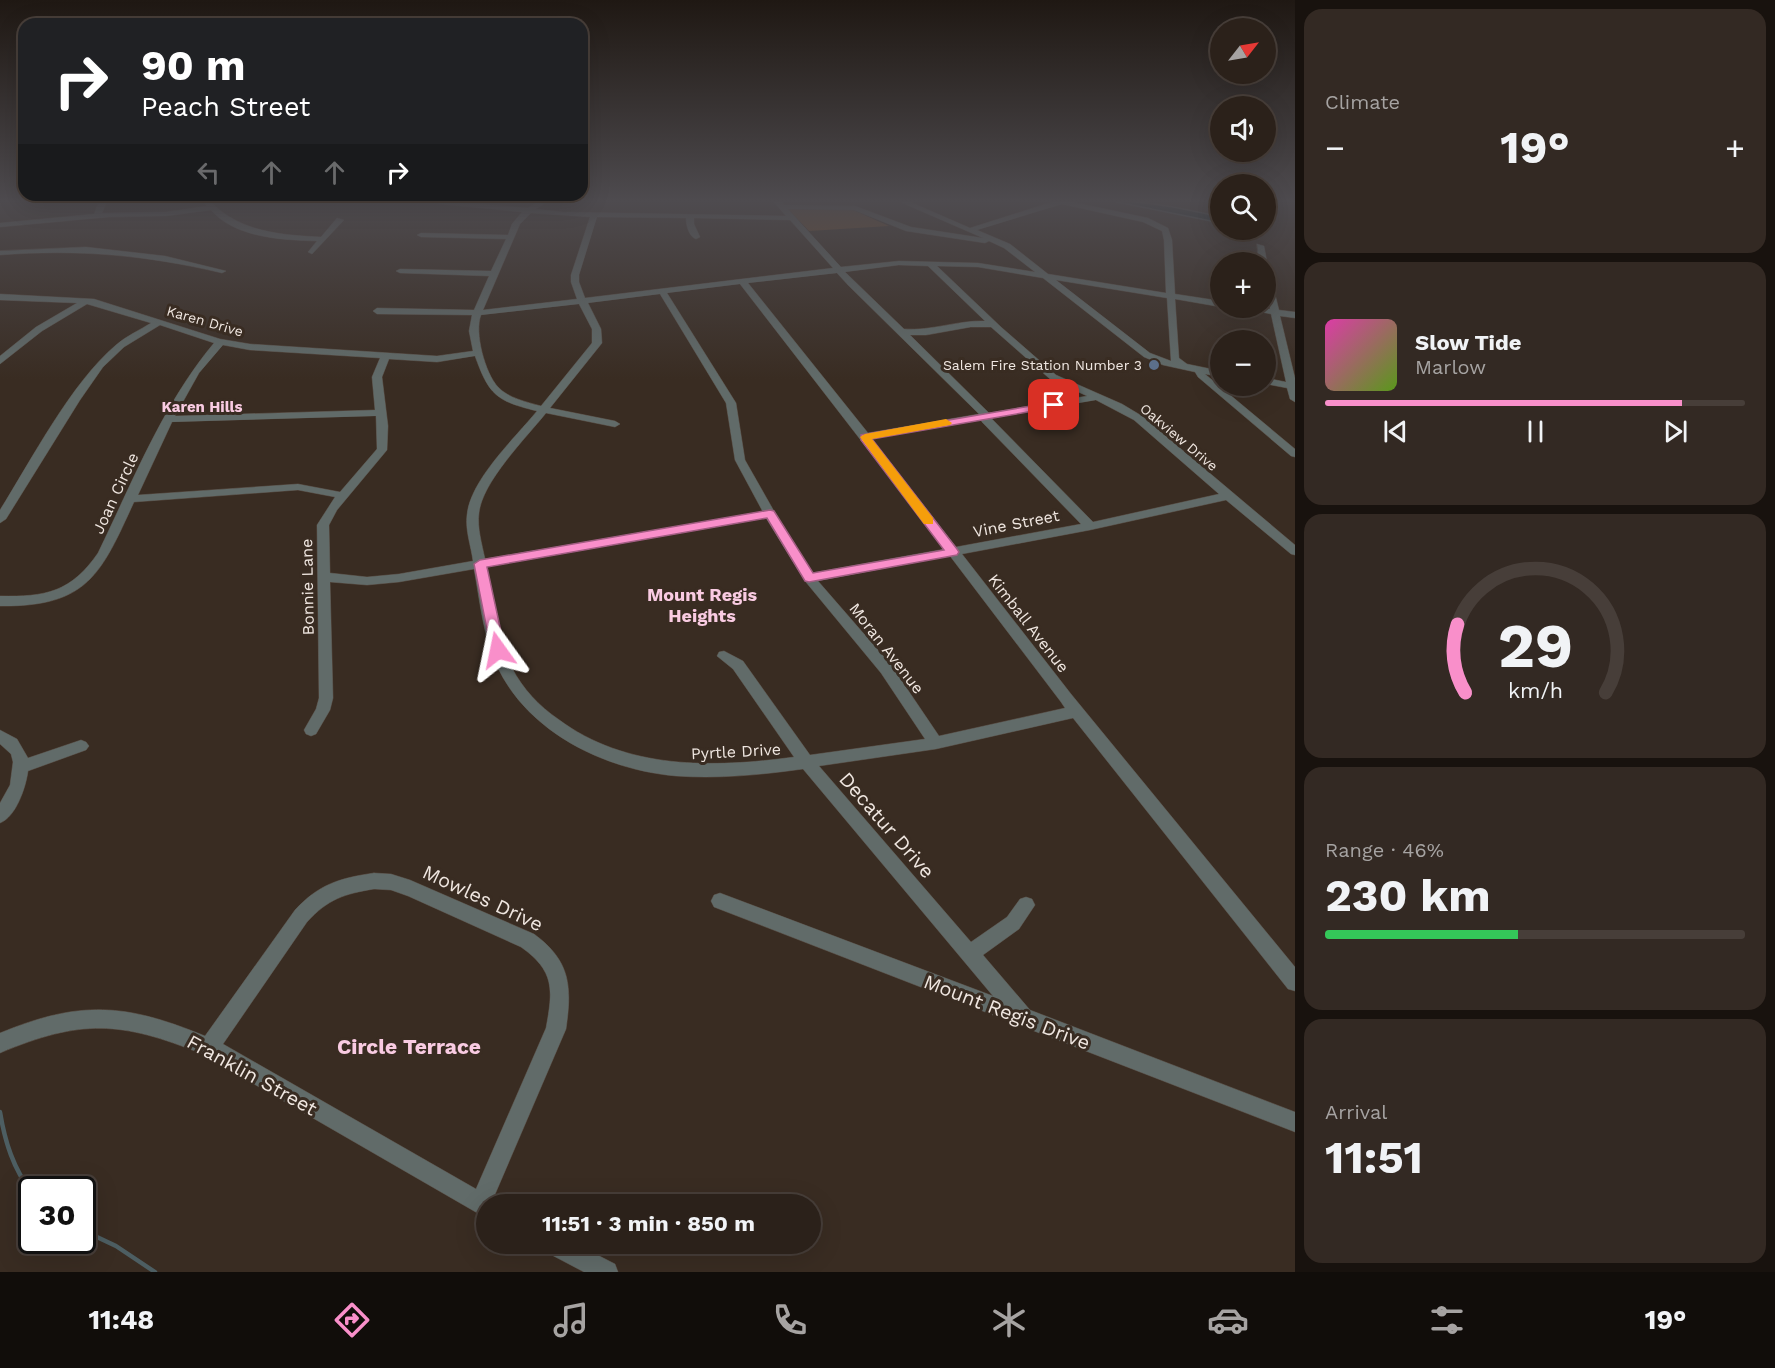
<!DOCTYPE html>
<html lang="en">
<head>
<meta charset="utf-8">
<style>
  :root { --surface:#2b211a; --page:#332923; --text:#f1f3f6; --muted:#a6a3a2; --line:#473e39; --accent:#f98fca }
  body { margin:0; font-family:"Work Sans",sans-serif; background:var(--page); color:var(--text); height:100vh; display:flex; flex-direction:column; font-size:22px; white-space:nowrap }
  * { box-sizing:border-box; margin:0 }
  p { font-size:20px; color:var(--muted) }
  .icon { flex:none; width:33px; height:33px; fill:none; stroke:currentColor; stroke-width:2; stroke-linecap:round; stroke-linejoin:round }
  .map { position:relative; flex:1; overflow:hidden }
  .details { display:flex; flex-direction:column; gap:9px; padding:9px; background:#18120e; width:480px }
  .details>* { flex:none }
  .top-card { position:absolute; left:18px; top:18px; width:570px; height:183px; border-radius:18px; box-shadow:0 6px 24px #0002,0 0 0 2px var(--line); background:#202124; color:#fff; overflow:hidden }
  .needle { width:39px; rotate:59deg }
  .buttons { position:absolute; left:1210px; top:18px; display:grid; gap:12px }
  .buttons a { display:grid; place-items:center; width:66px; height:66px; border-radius:50%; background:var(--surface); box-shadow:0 6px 24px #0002,0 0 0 2px var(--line); font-size:30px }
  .speed { position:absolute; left:18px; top:1176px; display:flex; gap:12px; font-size:30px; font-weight:700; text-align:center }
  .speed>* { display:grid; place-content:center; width:78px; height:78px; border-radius:50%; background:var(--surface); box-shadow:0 6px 24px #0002,0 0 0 2px var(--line); line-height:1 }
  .speed .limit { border:3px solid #111; border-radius:9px; background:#fff; color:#111 }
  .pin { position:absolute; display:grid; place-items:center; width:51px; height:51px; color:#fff; margin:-26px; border-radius:12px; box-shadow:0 3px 9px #0006 }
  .me { position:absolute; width:66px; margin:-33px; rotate:348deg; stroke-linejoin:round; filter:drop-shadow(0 0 4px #0008) }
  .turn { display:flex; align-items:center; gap:21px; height:126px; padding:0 24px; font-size:27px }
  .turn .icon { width:78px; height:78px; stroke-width:2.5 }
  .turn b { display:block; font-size:42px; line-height:51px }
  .lanes { display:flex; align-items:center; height:57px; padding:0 24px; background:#0003; justify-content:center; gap:30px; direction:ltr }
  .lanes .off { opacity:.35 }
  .big { font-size:45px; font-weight:700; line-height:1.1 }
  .details .card { flex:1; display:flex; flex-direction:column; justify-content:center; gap:9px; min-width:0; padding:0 21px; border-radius:18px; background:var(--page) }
  .details .dial { align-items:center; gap:0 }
  .dial svg { height:156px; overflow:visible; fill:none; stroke:var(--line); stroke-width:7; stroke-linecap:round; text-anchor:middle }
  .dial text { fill:var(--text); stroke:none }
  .song { display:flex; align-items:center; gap:18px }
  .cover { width:72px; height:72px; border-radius:9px; background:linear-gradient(135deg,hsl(320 70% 55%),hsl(90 70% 35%)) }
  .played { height:6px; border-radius:3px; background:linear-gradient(90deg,var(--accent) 85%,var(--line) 85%) }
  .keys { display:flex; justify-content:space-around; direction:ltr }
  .heat { display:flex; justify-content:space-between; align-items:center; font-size:33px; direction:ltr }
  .charge { height:9px; border-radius:4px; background:linear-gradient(90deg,#34c759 46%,var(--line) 0) }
  .trip { position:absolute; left:476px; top:1194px; width:345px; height:60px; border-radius:30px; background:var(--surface); box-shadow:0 6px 24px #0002,0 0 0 2px var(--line); font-weight:700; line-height:60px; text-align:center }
  .menu { display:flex; height:96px; justify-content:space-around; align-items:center; background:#110d0a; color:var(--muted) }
  .menu .icon { width:42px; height:42px }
  .menu .active { color:var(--accent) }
  .menu b { font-size:27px; color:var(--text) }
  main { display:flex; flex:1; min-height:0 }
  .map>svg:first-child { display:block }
  .green { fill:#774c26 }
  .water { fill:#07242b; stroke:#4d5e62; stroke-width:1.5 }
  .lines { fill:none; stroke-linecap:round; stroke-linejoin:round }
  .stream { stroke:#4d5e62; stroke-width:4.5 }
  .minor-casing { stroke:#564a41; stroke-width:1 }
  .minor { fill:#616b69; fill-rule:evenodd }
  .route { fill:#f98fca; stroke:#a25d83; stroke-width:1.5 }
  .slow { fill:#f59e0b }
  .service-dot { fill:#5c6f8a; stroke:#392c22; stroke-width:2 }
  .labels { text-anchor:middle; stroke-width:6; stroke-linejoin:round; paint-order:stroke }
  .far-street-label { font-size:14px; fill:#f0e7e1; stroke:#392c22 }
  .far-poi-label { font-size:14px; fill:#f0e7e1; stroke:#392c22; text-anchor:end }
  .far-neighbourhood-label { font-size:15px; font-weight:bold; fill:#f9cbe2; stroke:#392c22 }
  .street-label { font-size:16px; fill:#f0e7e1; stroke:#392c22 }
  .neighbourhood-label { font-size:18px; font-weight:bold; fill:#f9cbe2; stroke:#392c22 }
  .near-street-label { font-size:20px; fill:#f0e7e1; stroke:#392c22 }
  .near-neighbourhood-label { font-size:21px; font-weight:bold; fill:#f9cbe2; stroke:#392c22 }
</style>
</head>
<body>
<main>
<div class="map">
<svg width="1295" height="1272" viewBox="0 0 1295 1272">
  <rect width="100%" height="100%" fill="#392c22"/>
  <polygon class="green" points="788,209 853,210 889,226 809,231"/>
  <path class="water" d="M 1112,201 C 1149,201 1185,209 1221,217 L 1221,223 Z"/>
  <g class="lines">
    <g class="stream">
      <path d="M 0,1112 C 5,1142 13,1168 32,1193"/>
      <polyline points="82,1230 116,1246 155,1272"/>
    </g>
    <defs>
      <g id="minor">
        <path d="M 99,201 L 107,201 L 102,213 L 166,212 L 207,206 L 202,201 L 210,201 C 239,232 281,235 321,237 L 337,218 L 344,220 L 312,254 L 308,252 L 317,241 C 283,240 235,238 211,210 L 166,216 L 109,217 L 0,227 L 0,223 L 94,214 Z"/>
        <path d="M 437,201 L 528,208 L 539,201 L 548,201 L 536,209 L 563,212 L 786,216 L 773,201 L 781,201 L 784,205 L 855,206 L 911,227 L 983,238 L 898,201 L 908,201 L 970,228 L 1055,201 L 1068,201 L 1148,218 L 1168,228 L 1172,240 L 1175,294 L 1221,301 L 1221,307 L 1175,299 L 1179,358 L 1187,364 L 1221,371 L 1221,377 L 1205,374 L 1295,449 L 1295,457 L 1291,456 L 1198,377 L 1195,372 L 1163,365 L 1144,357 L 1043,278 L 978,267 L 937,266 L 1001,327 L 1056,375 L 1122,404 L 1142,416 L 1295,545 L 1295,555 L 1291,554 L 1226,500 L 1090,530 L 962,554 L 1071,694 L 1295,967 L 1295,991 L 1288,989 L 1073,718 L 936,749 L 819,766 L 971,942 L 1007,917 L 1020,899 L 1026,897 L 1032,899 L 1035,905 L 1019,929 L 983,955 L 1030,1010 L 1295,1112 L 1295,1132 L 714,907 L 711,901 L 714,895 L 720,893 L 993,996 L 803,769 C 760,775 718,779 676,776 C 606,770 528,733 497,666 C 483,636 480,601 474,569 L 399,582 L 367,585 L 330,582 L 333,698 L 330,710 L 316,734 L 311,736 L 306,734 L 304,730 L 316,709 L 319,698 L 317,525 L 335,497 L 298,490 L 134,502 C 101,574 88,607 0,606 L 0,596 C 46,597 71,592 98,553 C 133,481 163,404 214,343 L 160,325 L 124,347 L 103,367 L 80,400 L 6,519 L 0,523 L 0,510 C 32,459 71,383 116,345 C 126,336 140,330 151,323 L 87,304 L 42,331 L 0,364 L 0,356 L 36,327 L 77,303 L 0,300 L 0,294 L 94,299 L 220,339 L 250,344 L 437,356 L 473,351 L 469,331 L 472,315 L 377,314 L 373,311 L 377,308 L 474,310 L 489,276 L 400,273 L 396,271 L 400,269 L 491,271 L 506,239 L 421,237 L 417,235 L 421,233 L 508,235 L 512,224 L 522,212 L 440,204 ZM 1062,204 L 1143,222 L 1162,231 L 1164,240 L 1166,293 L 1048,274 L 1010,244 L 977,230 ZM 788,209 L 854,210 L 906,231 L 985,243 L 989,241 L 1004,248 L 1035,272 L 978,263 L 899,261 L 841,267 ZM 531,213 L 590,217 L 571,275 L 571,282 L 577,299 L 483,310 L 520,224 ZM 597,217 L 686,218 C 686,225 689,237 696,239 L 700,237 L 694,224 L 694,218 L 790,220 L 833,268 L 585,298 L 579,282 L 579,275 ZM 899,265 L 928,266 L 985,321 C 958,320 932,331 904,329 L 845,272 ZM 837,273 L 848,285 L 979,414 L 868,433 L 748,283 ZM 1056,280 L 1167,298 L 1171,361 L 1150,353 ZM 740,284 L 945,549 L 812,573 L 787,534 L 745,460 L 736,403 L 667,293 ZM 660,294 L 726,403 L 735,460 L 763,512 L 485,559 C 482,544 477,528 479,513 C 482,482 526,438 546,413 L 615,427 L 620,424 L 615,421 L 550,408 L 602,343 L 601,329 L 588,303 ZM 579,304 L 592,329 L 592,343 L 541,406 C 527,402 508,398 498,387 C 485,373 474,332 481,315 ZM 971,327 L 991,327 L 1050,379 L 1087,396 L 989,413 L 910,335 L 926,335 ZM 223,345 L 250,350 L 380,358 L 372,377 L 375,410 L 175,416 L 199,373 ZM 475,356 C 489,395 496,401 537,411 C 515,438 470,480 467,515 C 465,530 471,546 473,561 L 399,574 L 367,577 L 330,573 L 329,525 L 337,510 L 387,450 L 388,426 L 382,377 L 389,359 L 437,362 ZM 1096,400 L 1134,420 L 1219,494 L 1093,522 L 991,418 ZM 376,416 L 377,449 L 340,492 L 298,484 L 138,495 L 172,422 ZM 981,420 L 982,422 L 1081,524 L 956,547 L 872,439 ZM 766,518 L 805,581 L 881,673 L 925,739 L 810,755 L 743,661 L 724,651 L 719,652 L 717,656 L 733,669 L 794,757 C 713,768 626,770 558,719 C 539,706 523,689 512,668 C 496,638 492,601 487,567 ZM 950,556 L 1061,702 L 1065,708 L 939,736 L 891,665 L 818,581 Z"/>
        <polygon points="1257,244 1264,246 1267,262 1266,263 1259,262"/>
        <path d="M 86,247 L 165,256 L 226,271 L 222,273 C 146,255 78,249 0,255 L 0,251 Z"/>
        <polygon points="1266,272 1270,274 1279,310 1295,312 1295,318 1280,316 1295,378 1295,402 1290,399 1287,388 1266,384 1266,378 1286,382 1271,314 1241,308 1270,309 1266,292"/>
        <path d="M 0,730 L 17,739 L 28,758 L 81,740 L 86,742 L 89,746 L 86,750 L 28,771 C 26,787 16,817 0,823 L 0,803 L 10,785 L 13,762 L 11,754 L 0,744 Z"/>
        <path d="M 374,873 L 391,874 L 410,880 L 534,934 C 571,961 572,987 566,1029 L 493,1199 L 496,1204 L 486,1204 L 486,1218 L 202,1054 C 121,1021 81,1019 0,1053 L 0,1033 C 80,1000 125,1003 205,1036 L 295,910 C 319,884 340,878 374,873 ZM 374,889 L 391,890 L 408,896 L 521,947 C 555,971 553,990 546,1028 L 476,1189 L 223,1044 L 307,922 C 328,899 344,894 374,889 Z"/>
        <polygon points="543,1244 576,1244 615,1264 618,1272 584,1272 546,1252"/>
      </g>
    </defs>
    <use href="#minor" class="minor-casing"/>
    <use href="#minor" class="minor"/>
  </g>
  <linearGradient id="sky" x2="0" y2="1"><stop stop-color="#1f1813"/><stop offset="0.53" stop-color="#4e4b4f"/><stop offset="1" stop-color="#4e4b4f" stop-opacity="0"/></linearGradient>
  <rect width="1295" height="379" fill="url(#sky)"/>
  <polygon class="route" points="1054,402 1059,405 1057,407 872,439 957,549 959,552 957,555 809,582 805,581 767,518 487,567 505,650 498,655 491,650 474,564 480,560 770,510 774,511 813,573 944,550 861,440 861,435"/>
  <polygon class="slow" points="946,419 952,423 950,425 872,439 933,518 933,524 924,524 860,437 865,434"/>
  <circle class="service-dot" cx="1154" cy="365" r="6"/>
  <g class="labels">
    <g class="far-street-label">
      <text transform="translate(205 321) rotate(16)" y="5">Karen Drive</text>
      <text transform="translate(1179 437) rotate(40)" y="5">Oakview Drive</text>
    </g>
    <g class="far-poi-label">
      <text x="1142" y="370">Salem Fire Station Number 3</text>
    </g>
    <g class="far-neighbourhood-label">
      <text x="202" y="412">Karen Hills</text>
    </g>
    <g class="street-label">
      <text transform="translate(115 493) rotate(-65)" y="6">Joan Circle</text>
      <text transform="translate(1016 523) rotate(-11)" y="6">Vine Street</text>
      <text transform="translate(307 587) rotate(-91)" y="6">Bonnie Lane</text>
      <text transform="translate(1029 623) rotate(52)" y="6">Kimball Avenue</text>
      <text transform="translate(887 648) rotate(52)" y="6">Moran Avenue</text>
      <text transform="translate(736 751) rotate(-3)" y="6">Pyrtle Drive</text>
    </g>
    <g class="neighbourhood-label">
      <text x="702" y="601">Mount Regis<tspan x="702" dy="21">Heights</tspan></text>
    </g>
    <g class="near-street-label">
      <text transform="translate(887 825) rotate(49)" y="7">Decatur Drive</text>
      <text transform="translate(483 898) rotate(25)" y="7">Mowles Drive</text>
      <text transform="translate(1007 1012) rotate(21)" y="7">Mount Regis Drive</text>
      <text transform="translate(252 1075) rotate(29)" y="7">Franklin Street</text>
    </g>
    <g class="near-neighbourhood-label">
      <text x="409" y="1054">Circle Terrace</text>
    </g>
  </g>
</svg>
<div class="buttons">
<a><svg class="needle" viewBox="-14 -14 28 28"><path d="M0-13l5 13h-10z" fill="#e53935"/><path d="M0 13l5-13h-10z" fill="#a6a3a2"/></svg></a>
<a><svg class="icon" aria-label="sound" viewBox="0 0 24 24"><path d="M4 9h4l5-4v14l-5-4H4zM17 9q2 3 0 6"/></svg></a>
<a><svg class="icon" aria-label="search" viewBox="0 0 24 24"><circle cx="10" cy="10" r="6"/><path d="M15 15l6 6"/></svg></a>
<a>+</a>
<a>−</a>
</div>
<div class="speed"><div class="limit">30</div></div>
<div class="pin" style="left:1054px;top:405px;background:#d93025"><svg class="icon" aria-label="arrive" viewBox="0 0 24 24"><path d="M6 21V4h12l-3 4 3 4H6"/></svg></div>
<svg class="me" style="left:498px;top:650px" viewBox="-20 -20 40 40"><path d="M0-17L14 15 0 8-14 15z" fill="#f98fca" stroke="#fff" stroke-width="4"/></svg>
<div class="trip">11:51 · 3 min · 850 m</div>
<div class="top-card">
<div class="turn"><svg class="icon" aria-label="right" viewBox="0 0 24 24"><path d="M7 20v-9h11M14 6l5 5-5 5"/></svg><div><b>90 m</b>Peach Street</div></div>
<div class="lanes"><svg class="icon off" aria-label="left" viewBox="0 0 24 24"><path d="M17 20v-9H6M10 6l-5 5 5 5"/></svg><svg class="icon off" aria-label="ahead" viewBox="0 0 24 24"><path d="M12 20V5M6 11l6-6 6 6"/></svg><svg class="icon off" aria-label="ahead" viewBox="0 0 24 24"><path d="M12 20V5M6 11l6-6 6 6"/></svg><svg class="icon" aria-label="right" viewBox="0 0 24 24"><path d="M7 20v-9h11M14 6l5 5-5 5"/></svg></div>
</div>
</div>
<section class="details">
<div class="card"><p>Climate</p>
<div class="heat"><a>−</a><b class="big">19°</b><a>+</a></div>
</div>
<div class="card">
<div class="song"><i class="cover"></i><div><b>Slow Tide</b><p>Marlow</p></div></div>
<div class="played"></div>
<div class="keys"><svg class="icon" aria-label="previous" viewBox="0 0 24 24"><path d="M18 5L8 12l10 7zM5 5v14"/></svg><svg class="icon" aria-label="pause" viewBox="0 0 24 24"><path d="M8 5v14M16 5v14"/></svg><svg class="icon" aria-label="next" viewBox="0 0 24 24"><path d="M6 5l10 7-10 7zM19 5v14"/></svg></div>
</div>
<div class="card dial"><svg viewBox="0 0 100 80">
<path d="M14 69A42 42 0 1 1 86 69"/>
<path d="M14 69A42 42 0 0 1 10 34" stroke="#f98fca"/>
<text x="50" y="56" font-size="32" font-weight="700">29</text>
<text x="50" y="72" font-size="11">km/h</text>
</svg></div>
<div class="card"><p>Range · 46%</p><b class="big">230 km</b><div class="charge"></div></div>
<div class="card"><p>Arrival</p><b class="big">11:51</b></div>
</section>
</main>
<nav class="menu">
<b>11:48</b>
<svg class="icon active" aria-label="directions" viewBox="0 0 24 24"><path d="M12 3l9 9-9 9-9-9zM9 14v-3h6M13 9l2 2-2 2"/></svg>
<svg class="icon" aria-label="music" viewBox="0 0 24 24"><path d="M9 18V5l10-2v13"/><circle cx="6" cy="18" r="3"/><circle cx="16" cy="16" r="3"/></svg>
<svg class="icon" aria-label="phone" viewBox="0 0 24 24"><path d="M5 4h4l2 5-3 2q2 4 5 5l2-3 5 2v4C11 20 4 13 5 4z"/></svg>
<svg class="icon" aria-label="climate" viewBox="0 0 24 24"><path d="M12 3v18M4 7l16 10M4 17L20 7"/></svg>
<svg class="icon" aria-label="car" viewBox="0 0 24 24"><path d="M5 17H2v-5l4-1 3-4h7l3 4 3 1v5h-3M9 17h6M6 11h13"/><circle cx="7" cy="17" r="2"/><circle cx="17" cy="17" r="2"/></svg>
<svg class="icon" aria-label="filters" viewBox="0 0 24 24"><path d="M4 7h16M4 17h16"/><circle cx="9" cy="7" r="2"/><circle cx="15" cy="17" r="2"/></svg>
<b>19°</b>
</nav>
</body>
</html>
